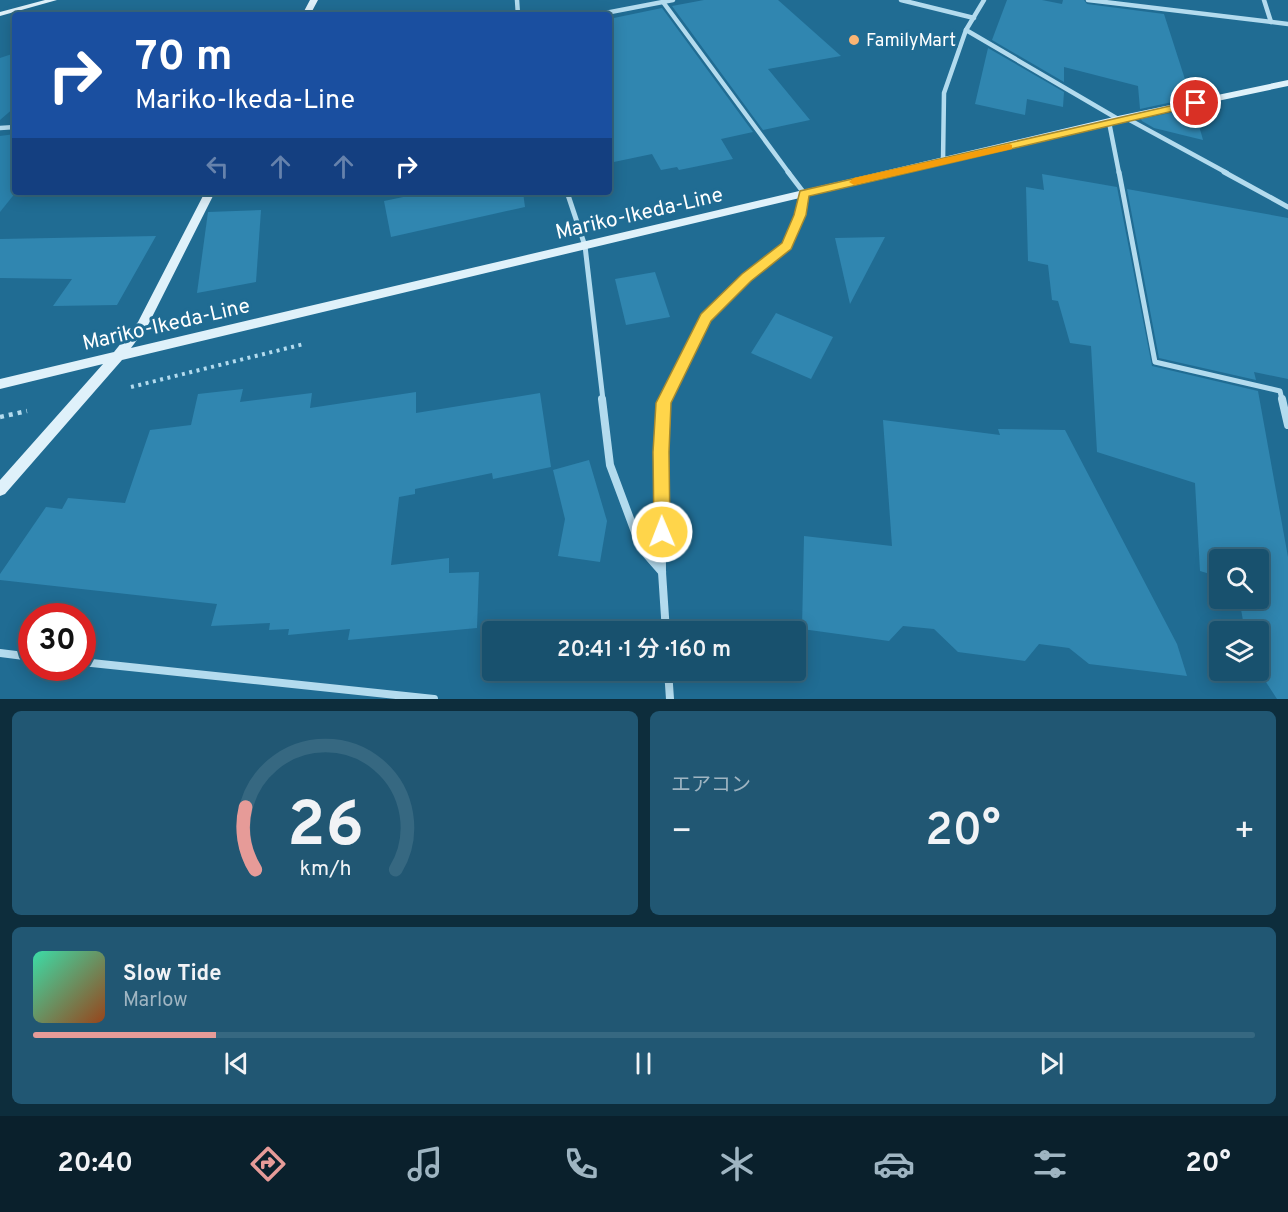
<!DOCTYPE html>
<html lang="ja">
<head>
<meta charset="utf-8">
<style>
  :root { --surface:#18516e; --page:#215773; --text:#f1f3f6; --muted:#9fb5c2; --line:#366881; --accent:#e69b98 }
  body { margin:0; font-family:Overpass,"Noto Sans JP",sans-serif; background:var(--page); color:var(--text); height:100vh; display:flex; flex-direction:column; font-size:22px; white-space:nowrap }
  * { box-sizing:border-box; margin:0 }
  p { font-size:20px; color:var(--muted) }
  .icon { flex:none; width:33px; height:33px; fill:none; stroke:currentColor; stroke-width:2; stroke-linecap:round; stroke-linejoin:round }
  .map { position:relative; height:699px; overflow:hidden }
  .panel { display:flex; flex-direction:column; gap:12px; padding:12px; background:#0d2d3c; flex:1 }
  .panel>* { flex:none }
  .banner { position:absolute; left:12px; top:12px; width:600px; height:183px; border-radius:6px; box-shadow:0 3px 15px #0003,0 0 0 2px var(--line); background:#1a4fa0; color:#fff; overflow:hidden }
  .buttons { position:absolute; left:1209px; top:549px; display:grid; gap:12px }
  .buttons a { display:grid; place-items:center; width:60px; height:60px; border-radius:6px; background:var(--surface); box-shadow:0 3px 15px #0003,0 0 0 2px var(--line); font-size:30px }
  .speed { position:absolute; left:18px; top:603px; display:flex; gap:12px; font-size:30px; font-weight:700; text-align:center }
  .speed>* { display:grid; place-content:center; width:78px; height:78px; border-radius:50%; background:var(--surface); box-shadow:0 3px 15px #0003,0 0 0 2px var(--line); line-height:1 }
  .speed .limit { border:9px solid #d22; background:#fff; color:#111 }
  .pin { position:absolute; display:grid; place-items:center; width:51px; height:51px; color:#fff; margin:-26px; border:3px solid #fff; border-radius:50%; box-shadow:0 2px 6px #0007 }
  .me { position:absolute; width:66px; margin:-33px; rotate:359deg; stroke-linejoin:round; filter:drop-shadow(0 0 4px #0008) }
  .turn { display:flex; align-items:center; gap:21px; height:126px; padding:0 24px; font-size:27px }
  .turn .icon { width:78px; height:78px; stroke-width:2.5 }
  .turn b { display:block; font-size:42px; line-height:51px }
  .lanes { display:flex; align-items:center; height:57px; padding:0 24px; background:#0003; justify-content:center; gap:30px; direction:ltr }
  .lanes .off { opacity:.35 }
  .big { font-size:45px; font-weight:600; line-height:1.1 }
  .panel .widget { flex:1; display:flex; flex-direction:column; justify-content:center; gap:9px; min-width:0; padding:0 21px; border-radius:9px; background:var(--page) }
  .panel .dial { align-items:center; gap:0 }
  .dial svg { height:156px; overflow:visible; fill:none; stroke:var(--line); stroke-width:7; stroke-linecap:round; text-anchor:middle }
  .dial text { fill:var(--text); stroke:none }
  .song { display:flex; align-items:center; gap:18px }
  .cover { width:72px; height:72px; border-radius:9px; background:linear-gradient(135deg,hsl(160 70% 55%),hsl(20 70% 35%)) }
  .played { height:6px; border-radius:3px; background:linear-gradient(90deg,var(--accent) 15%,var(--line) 15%) }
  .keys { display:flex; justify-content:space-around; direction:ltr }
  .heat { display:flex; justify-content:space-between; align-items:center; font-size:33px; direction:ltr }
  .panel .tiles { flex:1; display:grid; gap:12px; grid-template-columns:1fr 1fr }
  .widget:last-child { grid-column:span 2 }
  .trip { position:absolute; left:482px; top:621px; width:324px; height:60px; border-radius:6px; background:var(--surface); box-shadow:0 3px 15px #0003,0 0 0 2px var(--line); font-weight:600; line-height:60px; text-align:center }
  .dock { display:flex; height:96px; justify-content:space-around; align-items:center; background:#0a202c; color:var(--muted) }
  .dock .icon { width:42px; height:42px }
  .dock .active { color:var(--accent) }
  .dock b { font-size:27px; color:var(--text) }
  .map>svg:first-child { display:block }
  .green { fill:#2a81ab }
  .building { fill:#3086b0 }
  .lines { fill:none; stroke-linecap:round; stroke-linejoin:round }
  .path-far1 { stroke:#b3dbee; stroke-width:4; stroke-dasharray:3 4.5; stroke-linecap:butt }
  .path { stroke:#b3dbee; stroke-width:4.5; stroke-dasharray:4 5; stroke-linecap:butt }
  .street-far2 { stroke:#b3dbee; stroke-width:4.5 }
  .street-far1 { stroke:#b3dbee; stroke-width:5 }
  .street { stroke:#b3dbee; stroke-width:8 }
  .secondary { fill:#dff1fa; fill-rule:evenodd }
  .route { fill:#ffd54a; stroke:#a68a30; stroke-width:1.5 }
  .slow { fill:#f59e0b }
  .poi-dot { fill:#fab574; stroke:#206c93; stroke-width:2 }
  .labels { text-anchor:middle; stroke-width:6; stroke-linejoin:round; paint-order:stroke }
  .far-poi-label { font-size:18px; fill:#fff; stroke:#206c93; text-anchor:start }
  .street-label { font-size:21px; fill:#fff; stroke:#206c93 }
</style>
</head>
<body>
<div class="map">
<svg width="1288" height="699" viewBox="0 0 1288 699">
  <rect width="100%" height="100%" fill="#206c93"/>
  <g class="green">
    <polygon points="15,53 15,107 0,120 0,58"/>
    <polygon points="15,134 16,192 0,212 0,136"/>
  </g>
  <g class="building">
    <polygon points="704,0 778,0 841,56 768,69 810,120 763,130 672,6"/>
    <polygon points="1007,0 1042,0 1062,4 1063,0 1084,0 1087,4 1164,14 1191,98 1140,109 1138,86 1064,67 1064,82 992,40"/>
    <polygon points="662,8 753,132 721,139 733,159 679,170 677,167 661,170 652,154 609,163 609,19"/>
    <polygon points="988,48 1064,92 1063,107 1027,99 1025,115 975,104"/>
    <polygon points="1194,108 1203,140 1154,128 1142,121 1141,119"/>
    <polygon points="1042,174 1117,187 1152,366 1258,391 1288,557 1288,699 1277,699 1258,670 1258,632 1245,632 1239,598 1258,598 1258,560 1220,560 1220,577 1200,571 1195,483 1097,452 1091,346 1070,343 1058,301 1052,300 1048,265 1028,261 1026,187 1044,190"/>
    <polygon points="1127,189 1288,218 1288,379 1254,372 1256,380 1159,358"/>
    <polygon points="427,192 523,192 525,207 391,237 384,201"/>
    <polygon points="261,210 256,282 197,293 208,212"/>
    <polygon points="156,236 117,305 53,306 72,279 0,278 0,239"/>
    <polygon points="885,237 850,304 835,238"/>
    <polygon points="655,272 670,317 626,325 615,279"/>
    <polygon points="776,313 833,337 811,379 751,353"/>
    <polygon points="243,389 240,402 312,393 310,408 416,392 416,413 540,393 551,467 493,479 492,473 415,489 415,494 399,497 391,565 449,558 449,573 479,572 477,628 348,640 350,629 288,635 289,629 269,630 270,623 211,626 217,604 0,580 0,574 46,507 62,509 68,498 125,503 150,430 191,425 198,394"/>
    <polygon points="883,420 1000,435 998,429 1065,430 1177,644 1187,676 1089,664 1069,648 1039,644 1025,661 958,652 934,629 903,626 889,641 802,629 804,536 892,546"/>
    <polygon points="589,460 607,521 600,562 558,556 565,519 553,470"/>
  </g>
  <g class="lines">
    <polyline class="path-far1" points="131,387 304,344"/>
    <polyline class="path" points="0,417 27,411"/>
    <g class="street-far2">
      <polyline points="517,0 518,15"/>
      <polyline points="901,0 974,18"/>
      <polyline points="1088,0 1288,24"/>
      <polyline points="1264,0 1271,22"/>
      <polyline points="663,2 789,173"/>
      <polyline points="595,15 673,0"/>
      <polyline points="966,30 1118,119"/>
      <polyline points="1126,118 1227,173"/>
      <polyline points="1109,122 1119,173"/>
      <polyline points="0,128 15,127"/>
      <polyline points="943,161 944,93 966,30 984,0"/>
    </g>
    <g class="street-far1">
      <polyline points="1119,172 1155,362 1280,391 1282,400"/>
      <polyline points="1224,172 1288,207"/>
      <polyline points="567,192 585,246 603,400"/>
      <polyline points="665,400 706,318 746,277 786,246 800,215 804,193 788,172"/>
    </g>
    <g class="street">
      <polyline points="602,399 610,465 641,548 662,572"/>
      <polyline points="666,399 661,452 662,572 666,632"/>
      <polyline points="1282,399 1288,425"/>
      <polyline points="0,653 32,657"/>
      <polyline points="82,662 434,699"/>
      <polyline points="668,670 670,699"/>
    </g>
    <g class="secondary">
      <polygon points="45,0 57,0 0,16 0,12"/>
      <polygon points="310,0 318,0 310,15 302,15"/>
      <polygon points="1288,80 1288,86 1118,122 122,360 5,494 0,496 0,480 103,364 0,389 0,379 114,352 138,322 205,192 215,192 148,325 131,348 1118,116"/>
    </g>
  </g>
  <polygon class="route" points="1196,100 1199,101 1199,105 809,196 806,215 791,249 751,281 711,321 671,403 669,452 670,532 668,538 662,540 656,538 654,532 653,452 656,403 701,314 742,274 782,243 794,215 800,191"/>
  <polygon class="slow" points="1009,144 1012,145 1012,149 854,185 849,182 854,178"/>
  <circle class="poi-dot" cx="854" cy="40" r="6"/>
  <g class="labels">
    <g class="far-poi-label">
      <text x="866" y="46">FamilyMart</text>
    </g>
    <g class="street-label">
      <text transform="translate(639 213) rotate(-13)" y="7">Mariko-Ikeda-Line</text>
      <text transform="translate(166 324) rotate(-13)" y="7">Mariko-Ikeda-Line</text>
    </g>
  </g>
</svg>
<div class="buttons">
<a><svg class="icon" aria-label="search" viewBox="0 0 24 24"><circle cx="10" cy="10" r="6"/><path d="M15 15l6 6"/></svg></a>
<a><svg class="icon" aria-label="layers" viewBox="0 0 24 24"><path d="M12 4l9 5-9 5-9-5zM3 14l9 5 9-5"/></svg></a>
</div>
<div class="speed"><div class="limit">30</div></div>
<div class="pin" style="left:1196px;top:103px;background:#d93025"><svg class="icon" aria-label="arrive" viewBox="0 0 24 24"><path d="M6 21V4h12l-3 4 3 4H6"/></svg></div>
<svg class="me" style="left:662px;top:532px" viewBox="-20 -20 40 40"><circle r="17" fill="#ffd54a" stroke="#fff" stroke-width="3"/><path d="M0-11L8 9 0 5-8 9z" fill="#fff"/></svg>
<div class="trip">20:41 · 1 分 · 160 m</div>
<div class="banner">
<div class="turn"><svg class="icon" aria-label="right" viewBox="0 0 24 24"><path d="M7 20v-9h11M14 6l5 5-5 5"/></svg><div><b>70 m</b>Mariko-Ikeda-Line</div></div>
<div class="lanes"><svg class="icon off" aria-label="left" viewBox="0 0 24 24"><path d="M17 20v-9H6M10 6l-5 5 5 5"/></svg><svg class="icon off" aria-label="ahead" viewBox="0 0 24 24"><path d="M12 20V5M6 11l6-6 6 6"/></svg><svg class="icon off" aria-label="ahead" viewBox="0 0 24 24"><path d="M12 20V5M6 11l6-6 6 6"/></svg><svg class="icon" aria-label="right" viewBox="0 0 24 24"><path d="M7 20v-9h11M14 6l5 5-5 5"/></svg></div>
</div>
</div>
<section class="panel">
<div class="tiles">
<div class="widget dial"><svg viewBox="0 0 100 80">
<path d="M14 69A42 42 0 1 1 86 69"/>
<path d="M14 69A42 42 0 0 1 9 37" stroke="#e69b98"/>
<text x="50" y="56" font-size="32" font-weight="700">26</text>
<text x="50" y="72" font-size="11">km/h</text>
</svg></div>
<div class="widget"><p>エアコン</p>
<div class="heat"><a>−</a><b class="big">20°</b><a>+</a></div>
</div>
<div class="widget">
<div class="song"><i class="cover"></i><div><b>Slow Tide</b><p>Marlow</p></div></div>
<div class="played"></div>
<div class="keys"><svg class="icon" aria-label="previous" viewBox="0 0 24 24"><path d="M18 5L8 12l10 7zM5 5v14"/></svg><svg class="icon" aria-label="pause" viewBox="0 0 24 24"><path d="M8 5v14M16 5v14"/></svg><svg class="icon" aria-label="next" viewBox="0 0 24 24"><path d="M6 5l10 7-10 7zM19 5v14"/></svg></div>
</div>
</div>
</section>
<nav class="dock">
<b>20:40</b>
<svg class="icon active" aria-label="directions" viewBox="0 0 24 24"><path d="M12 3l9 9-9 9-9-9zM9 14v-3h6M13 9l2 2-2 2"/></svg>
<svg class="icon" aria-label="music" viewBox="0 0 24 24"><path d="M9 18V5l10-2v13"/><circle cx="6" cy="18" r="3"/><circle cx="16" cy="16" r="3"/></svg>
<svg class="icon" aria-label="phone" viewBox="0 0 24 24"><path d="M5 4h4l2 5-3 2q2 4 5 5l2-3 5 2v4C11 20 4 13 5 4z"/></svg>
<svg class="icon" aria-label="climate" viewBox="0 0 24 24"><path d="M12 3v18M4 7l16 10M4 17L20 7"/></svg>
<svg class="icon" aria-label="car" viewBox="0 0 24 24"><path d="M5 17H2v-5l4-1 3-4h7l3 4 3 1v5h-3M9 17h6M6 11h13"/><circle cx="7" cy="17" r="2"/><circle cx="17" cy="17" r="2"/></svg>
<svg class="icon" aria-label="filters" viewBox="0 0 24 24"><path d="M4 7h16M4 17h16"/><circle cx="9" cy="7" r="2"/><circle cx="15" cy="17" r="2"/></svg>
<b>20°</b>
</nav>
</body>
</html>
